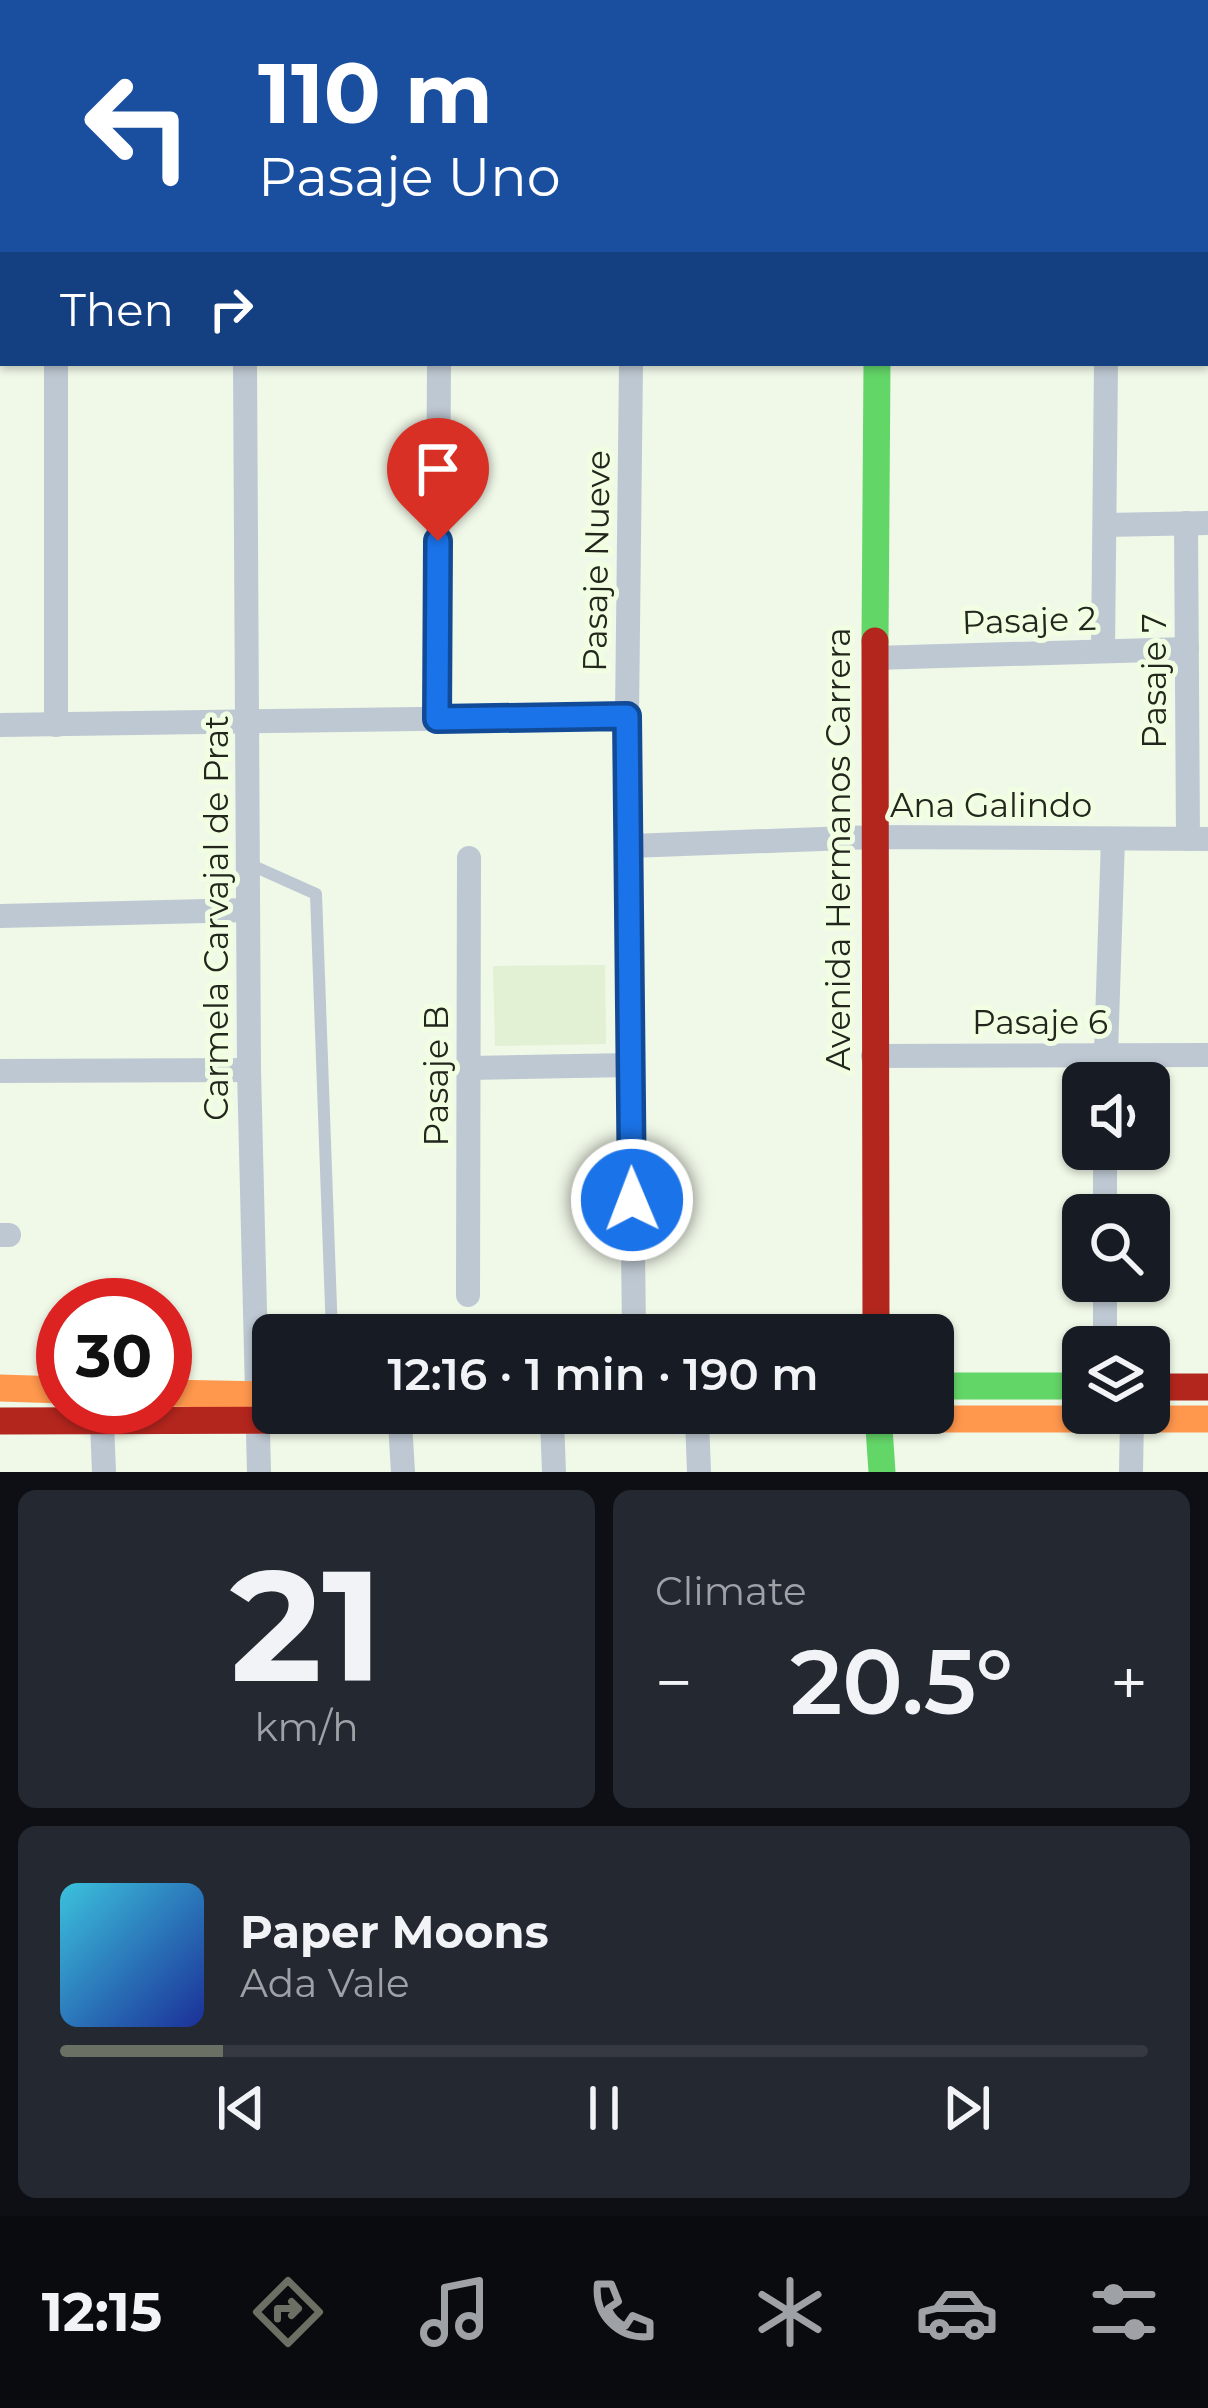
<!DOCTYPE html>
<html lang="en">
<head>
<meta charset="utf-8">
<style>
  :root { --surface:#171b24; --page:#242831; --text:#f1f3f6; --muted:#9ea1a6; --line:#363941; --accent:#6a7063 }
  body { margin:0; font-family:Montserrat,sans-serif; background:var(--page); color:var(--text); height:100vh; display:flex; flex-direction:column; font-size:45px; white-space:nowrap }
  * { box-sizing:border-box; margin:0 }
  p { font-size:39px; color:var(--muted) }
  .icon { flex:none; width:66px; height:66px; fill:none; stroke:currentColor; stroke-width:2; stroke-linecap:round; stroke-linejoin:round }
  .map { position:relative; height:1472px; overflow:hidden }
  .sheet { display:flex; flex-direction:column; gap:18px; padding:18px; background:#0d0f14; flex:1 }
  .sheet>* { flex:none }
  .hud { position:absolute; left:0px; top:0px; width:1209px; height:366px; box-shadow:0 3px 9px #0004; background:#1a4fa0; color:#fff; overflow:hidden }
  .controls { position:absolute; left:1062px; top:1062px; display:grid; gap:24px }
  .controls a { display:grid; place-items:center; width:108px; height:108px; border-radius:18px; background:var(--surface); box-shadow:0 3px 9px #0004; font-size:60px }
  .speed { position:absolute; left:36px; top:1278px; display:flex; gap:24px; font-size:60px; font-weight:700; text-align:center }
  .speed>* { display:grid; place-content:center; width:156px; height:156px; border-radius:50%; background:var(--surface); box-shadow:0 3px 9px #0004; line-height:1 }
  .speed .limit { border:18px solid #d22; background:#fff; color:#111 }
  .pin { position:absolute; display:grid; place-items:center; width:102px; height:102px; color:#fff; margin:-123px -51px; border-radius:50% 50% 50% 0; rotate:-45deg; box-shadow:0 0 12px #0007 }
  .pin .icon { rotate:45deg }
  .me { position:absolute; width:132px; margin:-66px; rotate:359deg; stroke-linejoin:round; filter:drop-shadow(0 0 9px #0008) }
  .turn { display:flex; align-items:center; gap:42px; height:252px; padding:0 60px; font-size:54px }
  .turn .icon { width:156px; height:156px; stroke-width:2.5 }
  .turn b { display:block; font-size:84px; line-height:102px }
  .then { display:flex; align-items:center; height:114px; padding:0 60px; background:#0003; gap:24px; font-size:45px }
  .big { font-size:90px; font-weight:600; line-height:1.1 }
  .sheet .widget { flex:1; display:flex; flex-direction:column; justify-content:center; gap:18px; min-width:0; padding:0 42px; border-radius:18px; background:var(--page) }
  .sheet .dial { align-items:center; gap:0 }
  .dial b { font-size:156px; line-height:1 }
  .song { display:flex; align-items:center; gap:36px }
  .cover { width:144px; height:144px; border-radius:18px; background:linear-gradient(135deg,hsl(190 70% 55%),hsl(230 70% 35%)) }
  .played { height:12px; border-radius:6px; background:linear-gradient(90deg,var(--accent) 15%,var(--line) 15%) }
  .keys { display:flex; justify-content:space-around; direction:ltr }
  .heat { display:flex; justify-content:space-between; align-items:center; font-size:66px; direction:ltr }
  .sheet .tiles { flex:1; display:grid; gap:18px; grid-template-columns:1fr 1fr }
  .widget:last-child { grid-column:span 2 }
  .trip { position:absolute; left:252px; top:1314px; width:702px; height:120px; border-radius:18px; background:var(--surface); box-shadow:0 3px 9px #0004; font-weight:600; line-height:120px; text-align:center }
  .tab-bar { display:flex; height:192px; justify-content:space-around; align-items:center; background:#090b0e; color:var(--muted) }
  .tab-bar .icon { width:84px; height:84px }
  .tab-bar .on { color:var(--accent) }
  .tab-bar b { font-size:54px; color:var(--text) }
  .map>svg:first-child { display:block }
  .green { fill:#e2f0d3 }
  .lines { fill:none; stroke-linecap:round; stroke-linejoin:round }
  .lane { stroke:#bec8d2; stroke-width:12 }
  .street { stroke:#bec8d2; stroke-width:24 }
  .fast { stroke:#63d668; stroke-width:27 }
  .slow { stroke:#ff974d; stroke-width:27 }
  .jam { stroke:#b3261e; stroke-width:27 }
  .route-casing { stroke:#114b97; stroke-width:30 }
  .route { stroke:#1a73e8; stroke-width:21 }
  .labels { text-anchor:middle; stroke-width:10; stroke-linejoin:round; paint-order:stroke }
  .street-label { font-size:33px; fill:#22261c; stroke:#f1fee2 }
</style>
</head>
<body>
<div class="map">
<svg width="1208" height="1472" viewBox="0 0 1208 1472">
  <rect width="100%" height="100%" fill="#f0f8e8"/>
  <polygon class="green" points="605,965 606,1044 495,1046 493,966"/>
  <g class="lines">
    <polyline class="lane" points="249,864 316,894 332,1335"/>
    <g class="street">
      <polyline points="83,0 83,3"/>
      <polyline points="412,0 412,3"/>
      <polyline points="245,3 245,0"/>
      <polyline points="1166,3 1166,0"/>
      <polyline points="1206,68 1208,68"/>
      <polyline points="0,95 3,95"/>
      <polyline points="56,363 56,725"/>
      <polyline points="245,363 249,1070 259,1472"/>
      <polyline points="631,363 627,716 634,1335"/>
      <polyline points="1186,523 1188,839"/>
      <polyline points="1105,525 1208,523"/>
      <polyline points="1103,651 1106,363"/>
      <polyline points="874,658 1187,649"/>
      <polyline points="437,719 439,363"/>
      <polyline points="0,725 627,716"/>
      <polyline points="630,846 875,837 1208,839"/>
      <polyline points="0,916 248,910"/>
      <polyline points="873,1056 1208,1055"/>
      <polyline points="469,1068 630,1065"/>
      <polyline points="0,1071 249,1070"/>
      <polyline points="1105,1083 1113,839"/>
      <polyline points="1105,1149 1105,1215"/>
      <polyline points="0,1235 9,1235"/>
      <polyline points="1105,1281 1105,1347"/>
      <polyline points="468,1295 469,858"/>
      <polyline points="697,1419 699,1472"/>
      <polyline points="552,1420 554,1472"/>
      <polyline points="102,1422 104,1472"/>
      <polyline points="400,1423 403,1472"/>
      <polyline points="1131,1472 1132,1418"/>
    </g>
    <g class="fast">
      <polyline points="868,0 868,3"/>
      <polyline points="905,0 905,3"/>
      <polyline points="0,265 3,265"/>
      <polyline points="1206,281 1208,281"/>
      <polyline points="875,641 877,363"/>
      <polyline points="933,1386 1083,1386"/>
      <polyline points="878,1413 882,1472"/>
    </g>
    <g class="slow">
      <polyline points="0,1388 63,1390"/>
      <polyline points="165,1393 273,1395"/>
      <polyline points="695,1419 1208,1419"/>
    </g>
    <g class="jam">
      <polyline points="875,641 876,1335"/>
      <polyline points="1149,1387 1208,1387"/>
      <polyline points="0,1421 695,1419"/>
    </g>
  </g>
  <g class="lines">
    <defs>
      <polyline id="route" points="438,541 437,719 627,716 632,1200"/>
    </defs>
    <use href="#route" class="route-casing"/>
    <use href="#route" class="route"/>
  </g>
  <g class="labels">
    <g class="street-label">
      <text transform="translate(596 561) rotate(-89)" y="12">Pasaje Nueve</text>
      <text transform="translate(1029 620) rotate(-2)" y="12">Pasaje 2</text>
      <text transform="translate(1154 681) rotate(-90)" y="12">Pasaje 7</text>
      <text x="991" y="817">Ana Galindo</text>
      <text transform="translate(838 849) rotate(-90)" y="12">Avenida Hermanos Carrera</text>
      <text transform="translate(216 918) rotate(-90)" y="12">Carmela Carvajal de Prat</text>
      <text x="1040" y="1034">Pasaje 6</text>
      <text transform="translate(436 1076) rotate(-90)" y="12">Pasaje B</text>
    </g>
  </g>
</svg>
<div class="controls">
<a><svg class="icon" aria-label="sound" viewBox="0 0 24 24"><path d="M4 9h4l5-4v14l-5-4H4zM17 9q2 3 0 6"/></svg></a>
<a><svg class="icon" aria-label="search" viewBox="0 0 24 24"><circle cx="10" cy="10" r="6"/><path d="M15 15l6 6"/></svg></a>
<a><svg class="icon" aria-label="layers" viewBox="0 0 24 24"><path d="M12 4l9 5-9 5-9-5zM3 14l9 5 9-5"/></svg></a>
</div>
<div class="speed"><div class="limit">30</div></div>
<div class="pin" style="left:438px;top:541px;background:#d93025"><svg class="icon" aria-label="arrive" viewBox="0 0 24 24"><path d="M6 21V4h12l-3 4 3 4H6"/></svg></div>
<svg class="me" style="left:632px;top:1200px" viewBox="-20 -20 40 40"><circle r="17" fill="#1a73e8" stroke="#fff" stroke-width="3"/><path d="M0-11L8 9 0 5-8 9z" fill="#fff"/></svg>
<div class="trip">12:16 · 1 min · 190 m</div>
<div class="hud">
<div class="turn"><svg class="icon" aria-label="left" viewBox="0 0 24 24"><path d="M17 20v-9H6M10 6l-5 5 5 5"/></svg><div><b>110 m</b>Pasaje Uno</div></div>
<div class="then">Then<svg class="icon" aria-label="right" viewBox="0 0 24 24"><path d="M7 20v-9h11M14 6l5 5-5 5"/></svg></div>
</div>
</div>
<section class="sheet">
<div class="tiles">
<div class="widget dial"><b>21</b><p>km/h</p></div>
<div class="widget"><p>Climate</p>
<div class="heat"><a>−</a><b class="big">20.5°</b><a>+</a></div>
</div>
<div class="widget">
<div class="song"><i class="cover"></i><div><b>Paper Moons</b><p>Ada Vale</p></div></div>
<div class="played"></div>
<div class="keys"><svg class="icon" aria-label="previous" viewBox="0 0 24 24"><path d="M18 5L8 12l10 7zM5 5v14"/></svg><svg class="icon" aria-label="pause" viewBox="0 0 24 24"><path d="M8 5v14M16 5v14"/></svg><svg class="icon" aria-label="next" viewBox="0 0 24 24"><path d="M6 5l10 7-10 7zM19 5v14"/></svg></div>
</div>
</div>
</section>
<nav class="tab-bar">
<b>12:15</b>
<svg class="icon on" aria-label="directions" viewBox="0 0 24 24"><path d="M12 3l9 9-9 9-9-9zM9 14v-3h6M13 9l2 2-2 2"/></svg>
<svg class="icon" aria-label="music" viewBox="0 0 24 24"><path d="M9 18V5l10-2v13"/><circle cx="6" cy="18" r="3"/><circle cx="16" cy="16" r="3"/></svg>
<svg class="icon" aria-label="phone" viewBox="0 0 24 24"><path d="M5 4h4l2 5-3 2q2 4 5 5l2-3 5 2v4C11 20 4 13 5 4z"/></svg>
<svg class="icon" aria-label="climate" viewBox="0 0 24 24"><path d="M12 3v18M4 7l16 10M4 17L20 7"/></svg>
<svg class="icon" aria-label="car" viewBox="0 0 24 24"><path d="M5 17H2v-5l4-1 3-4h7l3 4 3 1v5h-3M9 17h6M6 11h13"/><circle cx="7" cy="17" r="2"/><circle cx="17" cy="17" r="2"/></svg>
<svg class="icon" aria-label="filters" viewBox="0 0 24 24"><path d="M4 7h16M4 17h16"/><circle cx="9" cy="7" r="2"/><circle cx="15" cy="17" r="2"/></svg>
</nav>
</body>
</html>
